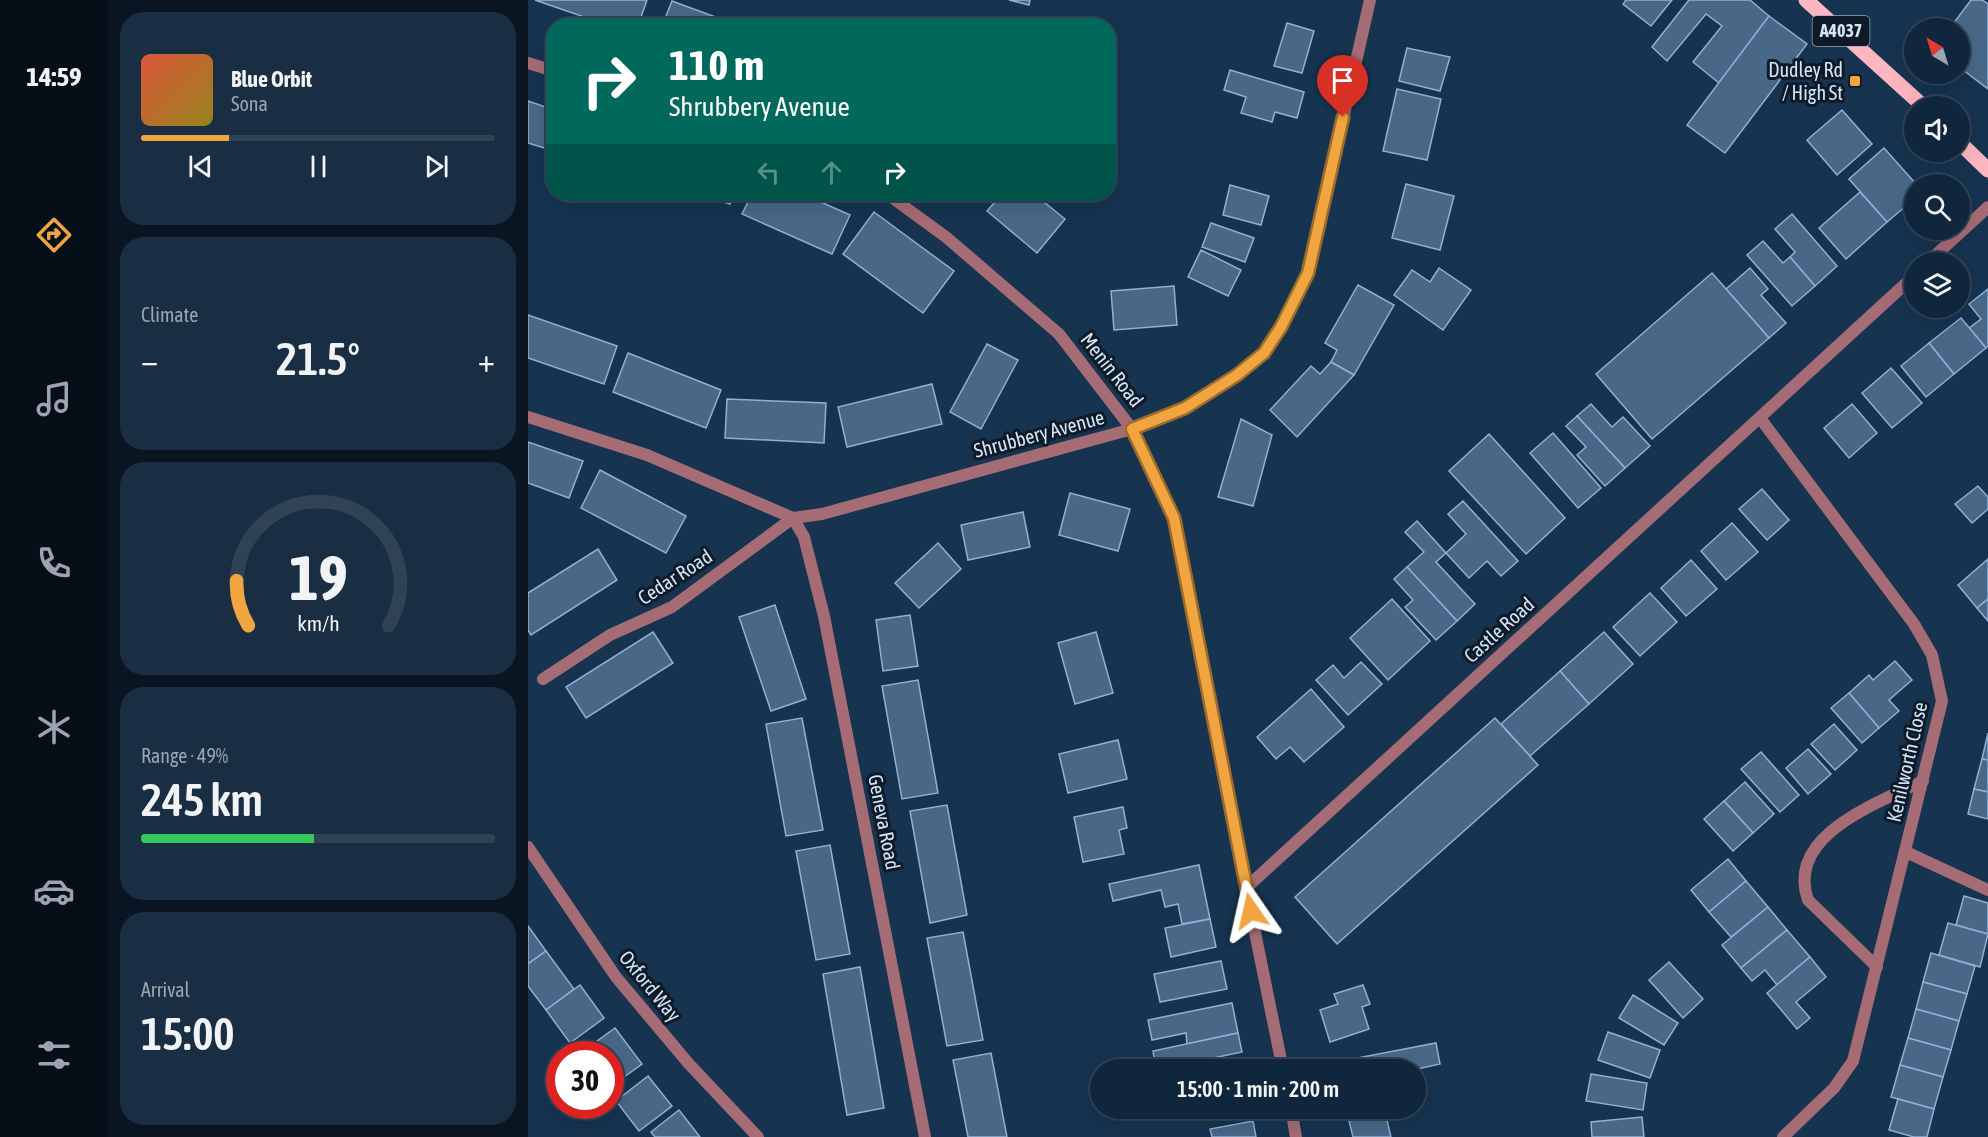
<!DOCTYPE html>
<html lang="en">
<head>
<meta charset="utf-8">
<style>
  :root { --surface:#10263c; --page:#192e43; --text:#f1f3f6; --muted:#9ca5af; --line:#304356; --accent:#f1a540 }
  body { margin:0; font-family:"Asap Condensed",sans-serif; background:var(--page); color:var(--text); height:100vh; display:flex; flex-direction:column; font-size:22px; white-space:nowrap }
  * { box-sizing:border-box; margin:0 }
  p { font-size:20px; color:var(--muted) }
  .icon { flex:none; width:33px; height:33px; fill:none; stroke:currentColor; stroke-width:2; stroke-linecap:round; stroke-linejoin:round }
  .map { position:relative; flex:1; overflow:hidden }
  .side { display:flex; flex-direction:column; gap:12px; padding:12px; background:#091521; width:420px }
  .side>* { flex:none }
  .top-card { position:absolute; left:18px; top:18px; width:570px; height:183px; border-radius:24px; box-shadow:0 6px 24px #0002,0 0 0 2px var(--line); background:#00695c; color:#fff; overflow:hidden }
  .needle { width:39px; rotate:322deg }
  .tools { position:absolute; left:1376px; top:18px; display:grid; gap:12px }
  .tools a { display:grid; place-items:center; width:66px; height:66px; border-radius:50%; background:var(--surface); box-shadow:0 6px 24px #0002,0 0 0 2px var(--line); font-size:30px }
  .speed { position:absolute; left:18px; top:1041px; display:flex; gap:12px; font-size:30px; font-weight:700; text-align:center }
  .speed>* { display:grid; place-content:center; width:78px; height:78px; border-radius:50%; background:var(--surface); box-shadow:0 6px 24px #0002,0 0 0 2px var(--line); line-height:1 }
  .speed .limit { border:9px solid #d22; background:#fff; color:#111 }
  .pin { position:absolute; display:grid; place-items:center; width:51px; height:51px; color:#fff; margin:-62px -26px; border-radius:50% 50% 50% 0; rotate:-45deg; box-shadow:0 0 6px #0007 }
  .pin .icon { rotate:45deg }
  .me { position:absolute; width:66px; margin:-33px; rotate:349deg; stroke-linejoin:round; filter:drop-shadow(0 0 4px #0008) }
  .turn { display:flex; align-items:center; gap:21px; height:126px; padding:0 24px; font-size:27px }
  .turn .icon { width:78px; height:78px; stroke-width:2.5 }
  .turn b { display:block; font-size:42px; line-height:51px }
  .lanes { display:flex; align-items:center; height:57px; padding:0 24px; background:#0003; justify-content:center; gap:30px; direction:ltr }
  .lanes .off { opacity:.35 }
  .big { font-size:45px; font-weight:600; line-height:1.1 }
  .side .tile { flex:1; display:flex; flex-direction:column; justify-content:center; gap:9px; min-width:0; padding:0 21px; border-radius:24px; background:var(--page) }
  .side .dial { align-items:center; gap:0 }
  .dial svg { height:156px; overflow:visible; fill:none; stroke:var(--line); stroke-width:7; stroke-linecap:round; text-anchor:middle }
  .dial text { fill:var(--text); stroke:none }
  .song { display:flex; align-items:center; gap:18px }
  .cover { width:72px; height:72px; border-radius:9px; background:linear-gradient(135deg,hsl(10 70% 55%),hsl(50 70% 35%)) }
  .played { height:6px; border-radius:3px; background:linear-gradient(90deg,var(--accent) 25%,var(--line) 25%) }
  .keys { display:flex; justify-content:space-around; direction:ltr }
  .heat { display:flex; justify-content:space-between; align-items:center; font-size:33px; direction:ltr }
  .charge { height:9px; border-radius:4px; background:linear-gradient(90deg,#34c759 49%,var(--line) 0) }
  .trip { position:absolute; left:562px; top:1059px; width:336px; height:60px; border-radius:30px; background:var(--surface); box-shadow:0 6px 24px #0002,0 0 0 2px var(--line); font-weight:600; line-height:60px; text-align:center }
  main { display:flex; flex:1; min-height:0 }
  .tab-bar { display:flex; flex-direction:column; width:108px; justify-content:space-around; align-items:center; background:#060f18; color:var(--muted) }
  .tab-bar .icon { width:42px; height:42px }
  .tab-bar .on { color:var(--accent) }
  .tab-bar b { font-size:27px; color:var(--text) }
  .map>svg:first-child { display:block }
  .building { fill:#496888; stroke:#8fb1d4; stroke-width:1.5 }
  .lines { fill:none; stroke-linecap:round; stroke-linejoin:round }
  .lane { stroke:#a66c75; stroke-width:12 }
  .street { stroke:#a66c75; stroke-width:12 }
  .primary { stroke:#feb6c0; stroke-width:15 }
  .route-casing { stroke:#9d6b2a; stroke-width:15 }
  .route { stroke:#f1a540; stroke-width:10 }
  .poi-dot { fill:#f1a540; stroke:#0e1a27; stroke-width:2 }
  .labels { text-anchor:middle; stroke-width:6; stroke-linejoin:round; paint-order:stroke }
  .shield { fill:#0e1a27; stroke:#98a8b9; stroke-width:1.5 }
  .shield-label { font-size:18px; font-weight:bold; fill:#d3e5f7 }
  .poi-label { font-size:20px; fill:#d3e5f7; stroke:#0e1a27; text-anchor:end }
  .street-label { font-size:20px; fill:#d3e5f7; stroke:#0e1a27 }
</style>
</head>
<body>
<main>
<nav class="tab-bar">
<b>14:59</b>
<svg class="icon on" aria-label="directions" viewBox="0 0 24 24"><path d="M12 3l9 9-9 9-9-9zM9 14v-3h6M13 9l2 2-2 2"/></svg>
<svg class="icon" aria-label="music" viewBox="0 0 24 24"><path d="M9 18V5l10-2v13"/><circle cx="6" cy="18" r="3"/><circle cx="16" cy="16" r="3"/></svg>
<svg class="icon" aria-label="phone" viewBox="0 0 24 24"><path d="M5 4h4l2 5-3 2q2 4 5 5l2-3 5 2v4C11 20 4 13 5 4z"/></svg>
<svg class="icon" aria-label="climate" viewBox="0 0 24 24"><path d="M12 3v18M4 7l16 10M4 17L20 7"/></svg>
<svg class="icon" aria-label="car" viewBox="0 0 24 24"><path d="M5 17H2v-5l4-1 3-4h7l3 4 3 1v5h-3M9 17h6M6 11h13"/><circle cx="7" cy="17" r="2"/><circle cx="17" cy="17" r="2"/></svg>
<svg class="icon" aria-label="filters" viewBox="0 0 24 24"><path d="M4 7h16M4 17h16"/><circle cx="9" cy="7" r="2"/><circle cx="15" cy="17" r="2"/></svg>
</nav>
<section class="side">
<div class="tile">
<div class="song"><i class="cover"></i><div><b>Blue Orbit</b><p>Sona</p></div></div>
<div class="played"></div>
<div class="keys"><svg class="icon" aria-label="previous" viewBox="0 0 24 24"><path d="M18 5L8 12l10 7zM5 5v14"/></svg><svg class="icon" aria-label="pause" viewBox="0 0 24 24"><path d="M8 5v14M16 5v14"/></svg><svg class="icon" aria-label="next" viewBox="0 0 24 24"><path d="M6 5l10 7-10 7zM19 5v14"/></svg></div>
</div>
<div class="tile"><p>Climate</p>
<div class="heat"><a>−</a><b class="big">21.5°</b><a>+</a></div>
</div>
<div class="tile dial"><svg viewBox="0 0 100 80">
<path d="M14 69A42 42 0 1 1 86 69"/>
<path d="M14 69A42 42 0 0 1 8 46" stroke="#f1a540"/>
<text x="50" y="56" font-size="32" font-weight="700">19</text>
<text x="50" y="72" font-size="11">km/h</text>
</svg></div>
<div class="tile"><p>Range · 49%</p><b class="big">245 km</b><div class="charge"></div></div>
<div class="tile"><p>Arrival</p><b class="big">15:00</b></div>
</section>
<div class="map">
<svg width="1460" height="1137" viewBox="0 0 1460 1137">
  <rect width="100%" height="100%" fill="#163350"/>
  <g class="building">
    <polygon points="7,0 119,0 110,26 82,26"/>
    <polygon points="481,0 502,0 501,5"/>
    <polygon points="1098,0 1144,0 1123,26 1095,4"/>
    <polygon points="1161,0 1222,0 1241,16 1191,83 1165,62 1194,26 1178,14 1139,61 1124,47"/>
    <polygon points="1443,0 1454,0 1460,4 1460,89 1431,67 1431,28 1422,28"/>
    <polygon points="144,1 201,22 200,26 134,26"/>
    <polygon points="1241,16 1279,44 1197,153 1159,125"/>
    <polygon points="759,23 786,31 774,73 746,66"/>
    <polygon points="879,48 922,57 912,91 871,81"/>
    <polygon points="702,70 776,92 769,118 747,112 744,122 713,113 718,97 696,90"/>
    <polygon points="869,89 913,99 899,160 855,151"/>
    <polygon points="0,101 26,110 26,151 0,143"/>
    <polygon points="1314,110 1344,144 1309,175 1279,140"/>
    <polygon points="1356,148 1388,184 1386,199 1359,222 1321,179"/>
    <polygon points="878,184 926,196 912,250 864,238"/>
    <polygon points="702,185 741,196 733,225 695,215"/>
    <polygon points="1332,192 1359,222 1318,259 1291,228"/>
    <polygon points="171,194 205,194 202,204"/>
    <polygon points="224,194 275,194 322,215 304,254 214,214"/>
    <polygon points="474,194 506,194 537,219 509,253 459,211"/>
    <polygon points="346,212 426,271 395,313 315,254"/>
    <polygon points="1264,214 1309,266 1287,286 1262,257 1267,252 1247,229"/>
    <polygon points="683,223 726,238 717,262 674,247"/>
    <polygon points="1235,241 1255,263 1262,257 1287,286 1264,306 1219,255"/>
    <polygon points="673,250 713,270 700,296 660,277"/>
    <polygon points="911,268 943,290 915,330 866,295 884,270 902,282"/>
    <polygon points="1222,268 1240,289 1233,295 1258,323 1241,338 1198,289"/>
    <polygon points="1184,273 1241,338 1124,439 1068,374"/>
    <polygon points="830,285 866,305 826,375 803,362 809,350 797,343"/>
    <polygon points="646,286 649,325 586,330 583,291"/>
    <polygon points="1460,289 1460,346 1458,348 1441,328 1453,319 1441,304"/>
    <polygon points="0,315 89,346 76,384 0,358"/>
    <polygon points="1433,318 1458,348 1426,374 1401,343"/>
    <polygon points="1401,343 1426,374 1398,397 1373,366"/>
    <polygon points="459,344 490,360 453,429 422,412"/>
    <polygon points="100,353 193,390 178,428 85,392"/>
    <polygon points="803,362 826,375 769,437 742,410 783,366 792,374"/>
    <polygon points="1363,368 1394,403 1364,428 1334,393"/>
    <polygon points="404,384 414,424 319,447 310,407"/>
    <polygon points="199,399 298,403 296,443 197,438"/>
    <polygon points="1063,404 1084,427 1095,417 1122,446 1097,468 1049,416"/>
    <polygon points="1324,404 1349,433 1321,458 1296,428"/>
    <polygon points="1049,416 1097,468 1077,486 1049,455 1058,447 1038,426"/>
    <polygon points="713,419 744,435 725,506 690,497"/>
    <polygon points="1025,433 1073,488 1050,508 1002,453"/>
    <polygon points="961,434 1037,518 998,554 921,471"/>
    <polygon points="0,442 55,461 41,498 0,483"/>
    <polygon points="72,470 158,516 138,553 53,508"/>
    <polygon points="1450,486 1460,497 1460,509 1444,523 1427,504"/>
    <polygon points="1234,489 1261,520 1239,540 1211,509"/>
    <polygon points="542,493 602,509 590,551 531,535"/>
    <polygon points="935,501 990,561 973,576 959,561 941,578 918,553 938,534 920,514"/>
    <polygon points="495,512 502,547 440,560 433,525"/>
    <polygon points="889,521 918,553 908,562 947,604 929,621 879,567 896,552 877,532"/>
    <polygon points="1204,523 1230,552 1198,580 1173,551"/>
    <polygon points="410,543 433,569 391,608 367,583"/>
    <polygon points="70,549 89,580 3,635 0,630 0,593"/>
    <polygon points="1460,559 1460,599 1449,608 1430,585"/>
    <polygon points="1163,560 1189,589 1158,616 1133,588"/>
    <polygon points="879,567 929,621 908,640 877,607 885,600 866,579"/>
    <polygon points="1122,593 1149,622 1112,656 1085,627"/>
    <polygon points="864,599 902,641 860,680 822,638"/>
    <polygon points="1460,599 1460,621 1449,608"/>
    <polygon points="247,605 278,699 243,711 211,617"/>
    <polygon points="382,615 390,666 355,671 348,620"/>
    <polygon points="125,632 145,663 58,718 38,687"/>
    <polygon points="568,632 585,693 547,704 530,643"/>
    <polygon points="1076,632 1105,664 1061,704 1032,671"/>
    <polygon points="1367,661 1384,680 1361,700 1371,711 1351,728 1321,693 1341,675 1345,680"/>
    <polygon points="833,662 854,684 820,715 788,680 805,665 816,678"/>
    <polygon points="1032,671 1061,704 1002,756 973,724"/>
    <polygon points="390,680 410,793 374,799 354,686"/>
    <polygon points="783,689 816,727 776,762 762,747 748,759 729,737"/>
    <polygon points="1321,693 1351,728 1334,743 1303,708"/>
    <polygon points="274,718 295,830 258,836 238,724"/>
    <polygon points="967,718 1010,765 809,944 767,897"/>
    <polygon points="1306,724 1329,750 1307,770 1283,744"/>
    <polygon points="1460,733 1460,760 1454,759"/>
    <polygon points="590,740 599,779 540,793 531,754"/>
    <polygon points="1280,749 1303,774 1280,794 1258,768"/>
    <polygon points="1233,752 1271,795 1252,812 1213,769"/>
    <polygon points="1454,759 1460,760 1460,792 1446,789"/>
    <polygon points="1217,782 1246,814 1225,833 1196,801"/>
    <polygon points="1446,789 1460,792 1460,819 1440,814"/>
    <polygon points="1196,801 1225,833 1205,851 1176,819"/>
    <polygon points="419,805 439,915 402,923 382,811"/>
    <polygon points="595,807 599,828 591,830 596,854 555,862 546,817"/>
    <polygon points="302,845 322,954 288,960 268,851"/>
    <polygon points="1200,859 1218,881 1181,912 1163,890"/>
    <polygon points="671,865 682,919 654,924 650,904 637,907 633,890 585,901 581,884"/>
    <polygon points="1218,881 1240,907 1203,937 1181,912"/>
    <polygon points="1436,896 1460,903 1460,934 1428,925"/>
    <polygon points="1240,907 1259,930 1213,968 1194,945"/>
    <polygon points="682,919 688,947 643,957 637,928"/>
    <polygon points="1420,923 1460,934 1452,967 1411,955"/>
    <polygon points="0,926 18,951 0,964"/>
    <polygon points="1259,930 1282,957 1249,985 1237,970 1224,981 1213,968"/>
    <polygon points="435,932 455,1040 419,1046 399,938"/>
    <polygon points="18,951 46,989 18,1010 0,986 0,964"/>
    <polygon points="1403,953 1447,966 1439,994 1395,982"/>
    <polygon points="1282,957 1298,977 1268,1002 1282,1018 1269,1029 1239,993"/>
    <polygon points="693,961 699,989 632,1002 626,974"/>
    <polygon points="1141,962 1175,999 1155,1018 1121,980"/>
    <polygon points="332,967 356,1108 319,1115 295,974"/>
    <polygon points="1395,982 1439,994 1431,1021 1388,1009"/>
    <polygon points="52,985 76,1018 42,1043 18,1010"/>
    <polygon points="835,985 842,1004 834,1007 841,1029 802,1042 792,1010 810,1004 806,994"/>
    <polygon points="1105,995 1150,1023 1136,1045 1091,1018"/>
    <polygon points="704,1003 710,1033 659,1044 658,1033 624,1040 620,1020"/>
    <polygon points="1388,1009 1431,1021 1423,1050 1380,1038"/>
    <polygon points="87,1028 114,1064 82,1087 82,1054 54,1052"/>
    <polygon points="1080,1032 1132,1050 1122,1078 1070,1060"/>
    <polygon points="710,1033 714,1052 628,1070 625,1051"/>
    <polygon points="1380,1038 1423,1050 1415,1077 1372,1065"/>
    <polygon points="908,1043 912,1064 885,1070 804,1070 803,1063"/>
    <polygon points="463,1053 479,1137 440,1137 425,1060"/>
    <polygon points="714,1062 716,1070 678,1070"/>
    <polygon points="1372,1065 1415,1077 1406,1109 1363,1097"/>
    <polygon points="1063,1074 1119,1083 1115,1110 1058,1101"/>
    <polygon points="120,1076 144,1106 111,1131 88,1101"/>
    <polygon points="1370,1099 1406,1109 1399,1137 1386,1137 1361,1130"/>
    <polygon points="636,1108 721,1108 677,1118 676,1111 639,1119"/>
    <polygon points="151,1110 172,1137 127,1137 123,1132"/>
    <polygon points="857,1112 863,1137 825,1137 821,1121"/>
    <polygon points="1114,1117 1116,1137 1064,1137 1063,1122"/>
    <polygon points="725,1121 728,1137 684,1137 682,1129"/>
  </g>
  <g class="lines">
    <path class="lane" d="M 1349,967 L 1280,900 C 1257,835 1350,803 1395,781"/>
    <g class="street">
      <polyline points="0,63 26,71"/>
      <polyline points="359,194 418,237 531,334 604,429 646,518 718,888"/>
      <polyline points="1400,262 1460,207"/>
      <polyline points="0,417 119,455 265,518 294,514 604,429 657,408 709,375 736,353 753,327 780,273 842,0"/>
      <polyline points="1232,418 1386,624 1404,655 1414,701 1325,1061 1306,1088 1255,1137"/>
      <polyline points="15,679 82,635 144,607 265,518 276,537 296,616 397,1137"/>
      <polyline points="0,847 88,977 161,1064 230,1137"/>
      <polyline points="1378,852 1460,890"/>
      <polyline points="755,1070 718,888 1386,276"/>
      <polyline points="763,1108 768,1137"/>
    </g>
    <g class="primary">
      <polyline points="1278,0 1395,106"/>
      <polyline points="1431,142 1460,170"/>
    </g>
  </g>
  <g class="lines">
    <defs>
      <polyline id="route" points="723,911 646,518 604,429 657,408 709,375 736,353 753,327 780,273 815,117"/>
    </defs>
    <use href="#route" class="route-casing"/>
    <use href="#route" class="route"/>
  </g>
  <rect class="poi-dot" x="1321" y="75" width="12" height="12" rx="3"/>
  <g class="labels">
    <rect class="shield" x="1284.5" y="16" width="57" height="30" rx="4.5"/>
    <g class="shield-label">
      <text x="1313" y="37">A4037</text>
    </g>
    <g class="poi-label">
      <text x="1315" y="77">Dudley Rd<tspan x="1315" dy="23">/ High St</tspan></text>
    </g>
    <g class="street-label">
      <text transform="translate(584 370) rotate(52)" y="7">Menin Road</text>
      <text transform="translate(511 434) rotate(-15)" y="7">Shrubbery Avenue</text>
      <text transform="translate(147 577) rotate(-33)" y="7">Cedar Road</text>
      <text transform="translate(971 630) rotate(-42)" y="7">Castle Road</text>
      <text transform="translate(1379 762) rotate(-77)" y="7">Kenilworth Close</text>
      <text transform="translate(356 822) rotate(79)" y="7">Geneva Road</text>
      <text transform="translate(122 986) rotate(51)" y="7">Oxford Way</text>
    </g>
  </g>
</svg>
<div class="tools">
<a><svg class="needle" viewBox="-14 -14 28 28"><path d="M0-13l5 13h-10z" fill="#e53935"/><path d="M0 13l5-13h-10z" fill="#9ca5af"/></svg></a>
<a><svg class="icon" aria-label="sound" viewBox="0 0 24 24"><path d="M4 9h4l5-4v14l-5-4H4zM17 9q2 3 0 6"/></svg></a>
<a><svg class="icon" aria-label="search" viewBox="0 0 24 24"><circle cx="10" cy="10" r="6"/><path d="M15 15l6 6"/></svg></a>
<a><svg class="icon" aria-label="layers" viewBox="0 0 24 24"><path d="M12 4l9 5-9 5-9-5zM3 14l9 5 9-5"/></svg></a>
</div>
<div class="speed"><div class="limit">30</div></div>
<div class="pin" style="left:815px;top:117px;background:#d93025"><svg class="icon" aria-label="arrive" viewBox="0 0 24 24"><path d="M6 21V4h12l-3 4 3 4H6"/></svg></div>
<svg class="me" style="left:723px;top:911px" viewBox="-20 -20 40 40"><path d="M0-17L14 15 0 8-14 15z" fill="#f1a540" stroke="#fff" stroke-width="4"/></svg>
<div class="trip">15:00 · 1 min · 200 m</div>
<div class="top-card">
<div class="turn"><svg class="icon" aria-label="right" viewBox="0 0 24 24"><path d="M7 20v-9h11M14 6l5 5-5 5"/></svg><div><b>110 m</b>Shrubbery Avenue</div></div>
<div class="lanes"><svg class="icon off" aria-label="left" viewBox="0 0 24 24"><path d="M17 20v-9H6M10 6l-5 5 5 5"/></svg><svg class="icon off" aria-label="ahead" viewBox="0 0 24 24"><path d="M12 20V5M6 11l6-6 6 6"/></svg><svg class="icon" aria-label="right" viewBox="0 0 24 24"><path d="M7 20v-9h11M14 6l5 5-5 5"/></svg></div>
</div>
</div>
</main>
</body>
</html>
